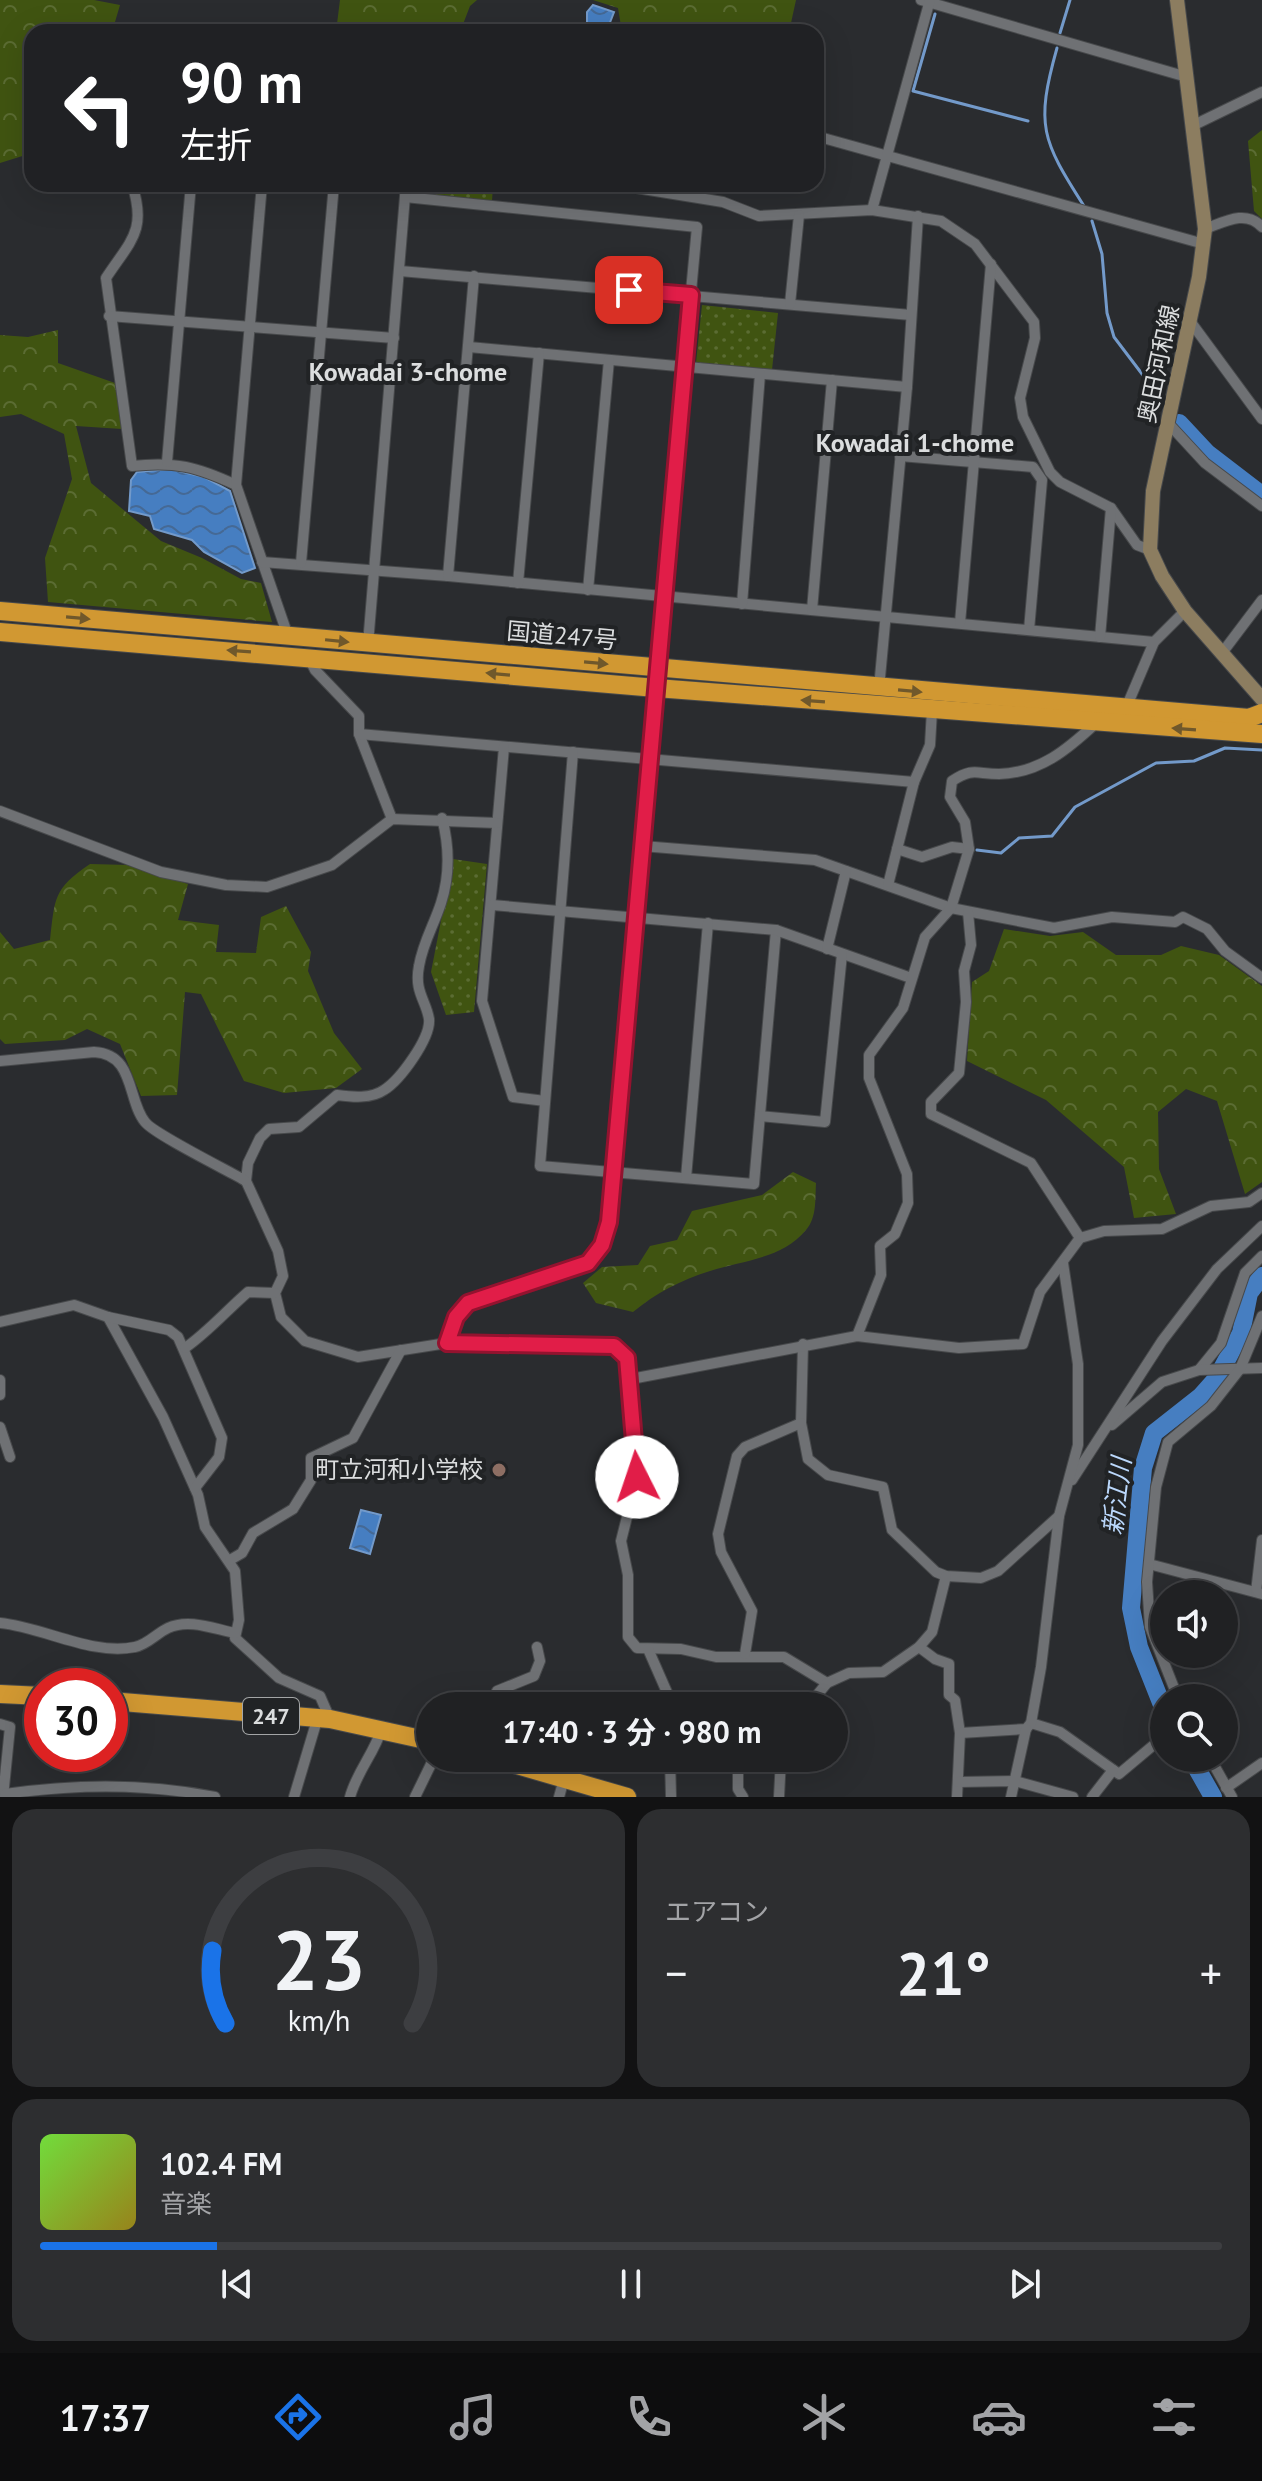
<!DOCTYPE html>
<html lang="ja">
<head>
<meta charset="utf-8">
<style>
  :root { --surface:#202123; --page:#2d2e30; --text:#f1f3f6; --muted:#a2a3a6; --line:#3d3e41; --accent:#1a73e8 }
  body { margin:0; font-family:"PT Sans","Noto Sans JP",sans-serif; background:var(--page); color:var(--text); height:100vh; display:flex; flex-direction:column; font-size:30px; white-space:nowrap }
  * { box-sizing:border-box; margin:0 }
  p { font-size:26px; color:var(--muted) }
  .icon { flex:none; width:44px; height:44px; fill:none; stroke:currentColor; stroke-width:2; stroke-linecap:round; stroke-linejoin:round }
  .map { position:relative; height:1797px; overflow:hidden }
  .drawer { display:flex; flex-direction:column; gap:12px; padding:12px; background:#121213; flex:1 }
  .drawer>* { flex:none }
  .banner { position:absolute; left:24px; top:24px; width:800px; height:168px; border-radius:24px; box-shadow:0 8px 32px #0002,0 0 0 2px var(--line); background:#202124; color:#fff; overflow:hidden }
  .controls { position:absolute; left:1150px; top:1580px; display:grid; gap:16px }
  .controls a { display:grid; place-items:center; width:88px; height:88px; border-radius:50%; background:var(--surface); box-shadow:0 8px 32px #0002,0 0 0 2px var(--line); font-size:40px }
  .speed { position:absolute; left:24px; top:1668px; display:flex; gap:16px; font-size:40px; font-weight:700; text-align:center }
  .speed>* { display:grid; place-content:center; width:104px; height:104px; border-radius:50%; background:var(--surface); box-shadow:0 8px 32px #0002,0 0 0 2px var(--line); line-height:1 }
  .speed .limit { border:12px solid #d22; background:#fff; color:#111 }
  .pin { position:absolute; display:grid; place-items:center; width:68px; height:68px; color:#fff; margin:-34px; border-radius:16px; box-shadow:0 4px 12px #0006 }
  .me { position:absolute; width:88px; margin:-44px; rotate:356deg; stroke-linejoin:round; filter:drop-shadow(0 0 6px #0008) }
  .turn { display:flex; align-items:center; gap:28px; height:168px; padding:0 24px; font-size:36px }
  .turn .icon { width:104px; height:104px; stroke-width:2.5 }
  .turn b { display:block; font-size:56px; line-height:68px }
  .big { font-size:60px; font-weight:700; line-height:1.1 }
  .drawer .card { flex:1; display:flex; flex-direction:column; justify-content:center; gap:12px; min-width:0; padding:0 28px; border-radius:24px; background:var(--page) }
  .drawer .dial { align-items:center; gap:0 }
  .dial svg { height:208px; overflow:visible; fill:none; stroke:var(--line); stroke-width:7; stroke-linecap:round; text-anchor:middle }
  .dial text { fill:var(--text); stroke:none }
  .song { display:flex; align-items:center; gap:24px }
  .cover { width:96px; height:96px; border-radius:12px; background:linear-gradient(135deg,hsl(100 70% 55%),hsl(50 70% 35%)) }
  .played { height:8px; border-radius:4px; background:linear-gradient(90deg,var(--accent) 15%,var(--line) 15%) }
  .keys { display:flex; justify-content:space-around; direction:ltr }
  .heat { display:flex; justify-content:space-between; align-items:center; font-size:44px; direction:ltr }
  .drawer .tiles { flex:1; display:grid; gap:12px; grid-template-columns:1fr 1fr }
  .card:last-child { grid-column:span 2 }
  .trip { position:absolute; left:416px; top:1692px; width:432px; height:80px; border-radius:40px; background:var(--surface); box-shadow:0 8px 32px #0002,0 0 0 2px var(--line); font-weight:700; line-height:80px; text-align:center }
  .tab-bar { display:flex; height:128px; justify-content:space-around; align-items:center; background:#0d0d0e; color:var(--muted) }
  .tab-bar .icon { width:56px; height:56px }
  .tab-bar .active { color:var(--accent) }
  .tab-bar b { font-size:36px; color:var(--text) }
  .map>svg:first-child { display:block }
  .grass { fill:url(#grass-dots) }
  .forest { fill:url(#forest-crowns) }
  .water { fill:url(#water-waves); stroke:#739aca; stroke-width:2 }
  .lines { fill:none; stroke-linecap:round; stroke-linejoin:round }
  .stream { stroke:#739aca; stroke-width:3 }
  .river { stroke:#467ec1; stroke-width:18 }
  .street-casing { stroke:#47494b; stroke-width:12 }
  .secondary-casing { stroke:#47494b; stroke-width:16 }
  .highway-casing { stroke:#47494b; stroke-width:20 }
  .street { stroke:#6f7174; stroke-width:10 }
  .secondary { stroke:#8c7d60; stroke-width:14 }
  .highway { stroke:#d19832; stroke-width:18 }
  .oneway { fill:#70582b }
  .route-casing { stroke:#92132f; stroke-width:20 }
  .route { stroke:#e11d48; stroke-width:14 }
  .education-dot { fill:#8d6e63; stroke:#212325; stroke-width:3 }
  .labels { text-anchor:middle; stroke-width:8; stroke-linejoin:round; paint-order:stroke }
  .shield { fill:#212325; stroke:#a3a5a6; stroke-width:2 }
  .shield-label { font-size:22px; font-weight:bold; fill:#dbddde }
  .street-label { font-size:24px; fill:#dbddde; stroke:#212325 }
  .poi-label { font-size:24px; fill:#dbddde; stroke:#212325; text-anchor:end }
  .neighbourhood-label { font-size:26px; font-weight:bold; fill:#dbddde; stroke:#212325 }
  .water-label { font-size:26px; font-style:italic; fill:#bad7fb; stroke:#212325 }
</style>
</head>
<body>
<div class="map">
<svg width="1262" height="1797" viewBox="0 0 1262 1797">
  <defs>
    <pattern id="grass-dots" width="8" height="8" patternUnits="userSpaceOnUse" patternTransform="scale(2)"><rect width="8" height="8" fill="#405411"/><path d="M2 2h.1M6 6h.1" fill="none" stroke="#5b6c33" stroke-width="1.8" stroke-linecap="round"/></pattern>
    <pattern id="forest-crowns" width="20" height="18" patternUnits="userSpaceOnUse" patternTransform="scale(2)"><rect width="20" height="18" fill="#405411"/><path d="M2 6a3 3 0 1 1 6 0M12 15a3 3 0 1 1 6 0" fill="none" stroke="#5b6c33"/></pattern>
    <pattern id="water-waves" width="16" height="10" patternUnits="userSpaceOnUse" patternTransform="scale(2)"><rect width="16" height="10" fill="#467ec1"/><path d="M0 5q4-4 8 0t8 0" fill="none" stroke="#456995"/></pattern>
  </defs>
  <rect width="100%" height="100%" fill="#2a2c2f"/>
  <g class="grass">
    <polygon points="413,184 493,184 492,201 414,195"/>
    <polygon points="702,305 778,313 772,370 696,363"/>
    <polygon points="453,859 487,864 474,1012 446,1015 431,972"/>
  </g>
  <g class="forest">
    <polygon points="0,0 94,0 120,5 112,32 32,32 32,153 0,163"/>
    <polygon points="340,0 477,0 470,6 460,32 336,32"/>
    <polygon points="593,0 796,0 789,32 622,32 618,8"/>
    <polygon points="1262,130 1262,219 1254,211 1248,141"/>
    <polygon points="58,330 58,363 115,383 122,429 76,426 91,483 161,541 202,558 241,579 261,583 272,622 48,602 45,558 72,479 64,434 21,414 0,417 0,335 28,337"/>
    <path d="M 90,864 L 128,865 L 188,884 L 178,920 L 219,925 L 216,952 L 256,953 L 261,917 L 286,906 L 311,952 L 308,971 L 334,1033 L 362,1069 L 336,1088 L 284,1093 L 244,1081 L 201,994 L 185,992 L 177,1095 L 141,1096 L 120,1044 L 87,1029 L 65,1040 L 5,1044 L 0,1039 L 0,932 L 14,949 L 50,940 C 55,898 53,889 90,864 Z"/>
    <polygon points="1004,929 1050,936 1083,932 1116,955 1161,955 1181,946 1219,955 1262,986 1262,1182 1245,1194 1217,1101 1186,1089 1158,1112 1159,1169 1176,1214 1134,1218 1124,1167 1046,1100 967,1061 972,982 989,971"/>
    <path d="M 793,1172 L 816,1183 C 815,1199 817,1217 806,1230 C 782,1259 743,1260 710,1271 C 681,1280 656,1293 633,1312 L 596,1303 L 583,1283 L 602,1267 L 638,1265 L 650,1246 L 677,1240 L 692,1211 L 762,1195 Z"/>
  </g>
  <g class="water">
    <polygon points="593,5 614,12 607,30 587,25 587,12"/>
    <polygon points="170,469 204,477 230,491 255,568 242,573 204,552 192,540 154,529 150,516 129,511 131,480 137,472"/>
    <polygon points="361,1510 381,1515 370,1554 350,1548"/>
  </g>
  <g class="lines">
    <g class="stream">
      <polyline points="935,14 913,91 1028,121"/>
      <polyline points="1060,33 1070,0"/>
      <path d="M 1057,48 C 1035,126 1042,140 1084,206"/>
      <polyline points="1092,221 1102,254 1107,313 1114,337 1164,403"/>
      <polyline points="977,850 1001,853 1019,838 1052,836 1075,807 1156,763 1194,761 1225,748 1262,750"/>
    </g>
    <g class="river">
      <polyline points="1179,423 1207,453 1262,495"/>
      <polyline points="1164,1710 1139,1647 1131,1608 1143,1468 1154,1433 1201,1396 1217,1378 1241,1333 1249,1293 1262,1276"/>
      <polyline points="1191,1758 1213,1797"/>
    </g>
    <defs>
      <g id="street">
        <polyline points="921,0 1187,77"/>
        <polyline points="1194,125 1262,92"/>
        <polyline points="816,136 1204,244"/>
        <path d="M 132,184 C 147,231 131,240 106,278 L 132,466 C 175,461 197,467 236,485"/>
        <polyline points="262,184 236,485 288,636"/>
        <polyline points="612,184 723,202 759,216 872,210 941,221 975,244 1034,322 1035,338 1020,398 1023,417 1050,472 1060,482 1111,508 1137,545 1150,550"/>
        <polyline points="405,197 697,227 684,367"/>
        <polyline points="872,210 930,0"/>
        <path d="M 1205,229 C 1224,222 1246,209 1262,227"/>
        <polyline points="400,271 911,315"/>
        <polyline points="790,304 799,215"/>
        <polyline points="109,316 394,338"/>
        <polyline points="1190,321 1262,419"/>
        <polyline points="469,347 907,387"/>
        <polyline points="1169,424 1205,463 1262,506"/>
        <polyline points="900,456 1033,467 1042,480 1029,630"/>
        <polyline points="167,462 191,184"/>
        <polyline points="262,562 448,576 1154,642"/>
        <polyline points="301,563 334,184"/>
        <polyline points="448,576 474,276"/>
        <polyline points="518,583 539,353"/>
        <polyline points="588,590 609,360"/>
        <polyline points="742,604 760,374"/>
        <polyline points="812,610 832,380"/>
        <polyline points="960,623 991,264"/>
        <polyline points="1100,637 1111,508"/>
        <polyline points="368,644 406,184"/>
        <polyline points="1222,653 1262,600"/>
        <polyline points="309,658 315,670 359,716 359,734 392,819"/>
        <polyline points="879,688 907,387 918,216"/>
        <polyline points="1126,708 1154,642 1185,611"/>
        <polyline points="359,734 914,782"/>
        <polyline points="504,747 482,1001 513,1097 545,1101"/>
        <polyline points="573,752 540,1166 754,1184 776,930"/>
        <polyline points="0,811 161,872 226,885 267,887 332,865 392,819 497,823"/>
        <path d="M 442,818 C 449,845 450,875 441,903 C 434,925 423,942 419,966 C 414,992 426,1000 429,1019 C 431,1038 400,1080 384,1090 C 371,1099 352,1097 337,1095 L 299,1127 L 269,1129 L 260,1138 L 248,1163 L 246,1181 L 278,1251 L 283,1276 L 275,1293 L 281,1317 L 305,1341 L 358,1357 L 447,1343 L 614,1346 L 627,1358 L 637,1477 L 621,1541 L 628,1575 L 628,1637 L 637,1648 L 681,1649 L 716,1657 L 784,1657 L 827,1683"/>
        <polyline points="642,846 815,860 951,908 1054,928 1112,917 1175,922 1183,917 1207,929 1225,951 1262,978"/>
        <polyline points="897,849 922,857 952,847 969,849"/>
        <polyline points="888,885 914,782 930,745 932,710"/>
        <polyline points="492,905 776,930 911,978"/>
        <polyline points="968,912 971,945 964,971 966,1002 959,1073 931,1102 931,1114 1031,1163 1080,1238"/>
        <polyline points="827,949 846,871"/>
        <path d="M 0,1061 L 94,1052 C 135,1054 127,1100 145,1122 C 154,1134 227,1170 246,1181"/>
        <polyline points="760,1116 825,1122 842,954"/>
        <polyline points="686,1178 708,923"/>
        <polyline points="108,1317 163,1417 198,1495 205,1527 235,1571 239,1620 235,1638 279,1678 320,1696 330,1719"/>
        <polyline points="0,1322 74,1305 108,1317 169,1330 178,1337 222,1438 219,1457 195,1488"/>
        <path d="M 857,1336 L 881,1275 L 880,1246 L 895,1234 L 908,1203 L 907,1174 L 869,1078 L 869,1055 L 903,1008 L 925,937 L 951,908 L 969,849 L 965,822 L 950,797 L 952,781 C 973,767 976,774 999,774 C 1040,773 1068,749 1096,723"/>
        <polyline points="803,1344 801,1423 808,1459 828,1475 883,1487 892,1530 936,1572 946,1576 981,1578 998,1571 1059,1516"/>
        <path d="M 185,1348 C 208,1332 226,1311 248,1292 L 275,1293"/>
        <polyline points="1199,1370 1221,1343 1245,1273 1262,1256"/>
        <polyline points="631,1379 857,1336 959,1348 1023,1344 1040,1292 1080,1238 1104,1231 1162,1229 1211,1206 1249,1202 1262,1193"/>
        <polyline points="0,1380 0,1395"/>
        <polyline points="1112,1425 1162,1382 1199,1370 1262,1368"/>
        <polyline points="0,1427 10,1457"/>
        <polyline points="1072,1480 1162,1341 1217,1269 1262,1226"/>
        <polyline points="230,1560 242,1553 253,1533 293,1509 311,1480 311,1458 353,1438 401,1350"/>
        <polyline points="1149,1564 1262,1594"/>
        <polyline points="1256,1592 1262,1540"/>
        <path d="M 0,1623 C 43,1627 92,1656 135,1647 C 147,1645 157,1633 168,1628 C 189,1618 214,1629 235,1633"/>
        <polyline points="919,1647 935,1659 949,1664 949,1695 955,1700 960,1733 957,1797"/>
        <polyline points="648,1649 673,1706"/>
        <polyline points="745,1654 752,1611 721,1552 718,1534 737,1456 745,1447 801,1423"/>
        <polyline points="1178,1698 1150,1627 1147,1582 1156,1487 1168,1442 1211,1406 1240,1369 1262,1316"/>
        <polyline points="490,1706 497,1691 534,1676 540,1661 537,1647"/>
        <polyline points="808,1706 827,1683 849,1673 883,1672 919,1647 932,1632 946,1576"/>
        <polyline points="1031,1723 1060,1732 1119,1774 1162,1738"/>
        <polyline points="0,1724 10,1727 3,1797"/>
        <polyline points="960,1733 1026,1729 1031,1723 1041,1667 1059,1516 1078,1445 1078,1364 1063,1263"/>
        <polyline points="670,1758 671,1797"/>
        <polyline points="738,1758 738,1789 743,1797"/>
        <polyline points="1210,1758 1232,1797"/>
        <polyline points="958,1782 1015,1781 1073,1797"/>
        <polyline points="1226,1788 1262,1763"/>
        <path d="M 5,1794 C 74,1784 146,1783 215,1797"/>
        <polyline points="294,1797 317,1720"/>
        <path d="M 350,1797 C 357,1771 374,1754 382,1728"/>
        <polyline points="415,1797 434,1758"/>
        <polyline points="559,1797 564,1779"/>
        <polyline points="779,1797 781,1758"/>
        <polyline points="1011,1797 1026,1729"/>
        <polyline points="1092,1797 1113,1770"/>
      </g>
      <g id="secondary">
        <polyline points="1177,0 1205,229 1199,277 1153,491 1150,550 1162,576 1185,611 1262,699"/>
        <polyline points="447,1343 456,1317 468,1303 588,1263 602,1245 609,1222 684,367"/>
      </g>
      <g id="highway">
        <polyline points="0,611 1249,718 1262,713"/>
        <polyline points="0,632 656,688 1262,734"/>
        <polyline points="0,1694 42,1696"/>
        <polyline points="110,1701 330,1719 430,1741"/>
        <polyline points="493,1758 627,1797"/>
      </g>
    </defs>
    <use href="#street" class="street-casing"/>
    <use href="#secondary" class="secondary-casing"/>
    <use href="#highway" class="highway-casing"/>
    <use href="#street" class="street"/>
    <use href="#secondary" class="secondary"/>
    <use href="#highway" class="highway"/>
  </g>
  <defs><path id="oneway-solid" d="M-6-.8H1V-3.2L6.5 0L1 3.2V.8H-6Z" transform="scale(2)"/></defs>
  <g class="oneway">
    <use href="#oneway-solid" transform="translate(78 618) rotate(5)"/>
    <use href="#oneway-solid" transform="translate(337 641) rotate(6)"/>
    <use href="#oneway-solid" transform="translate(239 651) rotate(-176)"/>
    <use href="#oneway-solid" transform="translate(596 663) rotate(5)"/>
    <use href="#oneway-solid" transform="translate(498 674) rotate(-175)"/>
    <use href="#oneway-solid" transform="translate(910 691) rotate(5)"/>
    <use href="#oneway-solid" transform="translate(813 701) rotate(-176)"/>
    <use href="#oneway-solid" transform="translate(1184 729) rotate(-176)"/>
  </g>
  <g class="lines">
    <defs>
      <polyline id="route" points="629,290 691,295 609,1222 602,1245 588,1263 468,1303 456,1317 447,1343 614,1346 627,1358 637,1477"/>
    </defs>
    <use href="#route" class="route-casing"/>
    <use href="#route" class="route"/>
  </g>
  <circle class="education-dot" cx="499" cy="1470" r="8"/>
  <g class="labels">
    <rect class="shield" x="243" y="1698" width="56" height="36" rx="6"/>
    <g class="shield-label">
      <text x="271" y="1724">247</text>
    </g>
    <g class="street-label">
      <text transform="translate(1159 364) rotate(-78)" y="8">奥田河和線</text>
      <text transform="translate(562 636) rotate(5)" y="8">国道247号</text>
    </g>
    <g class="poi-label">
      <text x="483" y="1478">町立河和小学校</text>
    </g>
    <g class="neighbourhood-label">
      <text x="408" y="381">Kowadai 3-chome</text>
      <text x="915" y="452">Kowadai 1-chome</text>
    </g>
    <g class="water-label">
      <text transform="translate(1117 1496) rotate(-83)" y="9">新江川</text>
    </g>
  </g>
</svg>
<div class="controls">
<a><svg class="icon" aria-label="sound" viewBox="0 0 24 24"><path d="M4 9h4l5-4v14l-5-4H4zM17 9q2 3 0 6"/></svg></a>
<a><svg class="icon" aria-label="search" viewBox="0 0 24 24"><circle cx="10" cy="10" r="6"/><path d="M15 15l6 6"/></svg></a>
</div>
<div class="speed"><div class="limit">30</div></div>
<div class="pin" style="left:629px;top:290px;background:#d93025"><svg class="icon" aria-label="arrive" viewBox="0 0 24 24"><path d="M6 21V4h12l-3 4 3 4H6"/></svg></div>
<svg class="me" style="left:637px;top:1477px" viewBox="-20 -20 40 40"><circle r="19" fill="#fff"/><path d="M0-13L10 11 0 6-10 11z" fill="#e11d48"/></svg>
<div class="trip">17:40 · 3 分 · 980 m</div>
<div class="banner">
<div class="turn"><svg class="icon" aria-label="left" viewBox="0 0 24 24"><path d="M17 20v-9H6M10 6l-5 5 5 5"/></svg><div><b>90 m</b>左折</div></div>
</div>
</div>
<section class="drawer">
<div class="tiles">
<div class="card dial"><svg viewBox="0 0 100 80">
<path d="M14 69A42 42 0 1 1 86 69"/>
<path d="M14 69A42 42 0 0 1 9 41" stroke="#1a73e8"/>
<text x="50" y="56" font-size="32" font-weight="700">23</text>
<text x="50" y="72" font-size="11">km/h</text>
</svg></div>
<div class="card"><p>エアコン</p>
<div class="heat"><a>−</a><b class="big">21°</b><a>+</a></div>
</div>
<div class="card">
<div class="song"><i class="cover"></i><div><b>102.4 FM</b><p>音楽</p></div></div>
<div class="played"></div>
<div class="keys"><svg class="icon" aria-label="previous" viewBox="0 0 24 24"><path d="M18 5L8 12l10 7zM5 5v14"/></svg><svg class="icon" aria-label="pause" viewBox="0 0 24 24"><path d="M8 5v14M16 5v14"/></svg><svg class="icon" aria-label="next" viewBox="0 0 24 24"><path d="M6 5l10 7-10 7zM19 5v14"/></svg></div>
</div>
</div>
</section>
<nav class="tab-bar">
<b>17:37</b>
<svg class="icon active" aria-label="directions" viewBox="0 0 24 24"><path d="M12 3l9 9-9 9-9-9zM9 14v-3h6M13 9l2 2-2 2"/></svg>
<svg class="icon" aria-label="music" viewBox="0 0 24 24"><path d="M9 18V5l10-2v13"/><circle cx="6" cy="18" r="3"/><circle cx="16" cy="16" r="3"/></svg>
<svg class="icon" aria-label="phone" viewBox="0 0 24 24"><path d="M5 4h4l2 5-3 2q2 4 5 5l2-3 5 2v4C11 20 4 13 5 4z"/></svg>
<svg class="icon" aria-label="climate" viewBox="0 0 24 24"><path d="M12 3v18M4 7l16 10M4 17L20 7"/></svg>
<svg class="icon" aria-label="car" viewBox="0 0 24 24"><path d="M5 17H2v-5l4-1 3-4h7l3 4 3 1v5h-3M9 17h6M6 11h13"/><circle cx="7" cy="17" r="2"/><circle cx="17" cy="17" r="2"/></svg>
<svg class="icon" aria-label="filters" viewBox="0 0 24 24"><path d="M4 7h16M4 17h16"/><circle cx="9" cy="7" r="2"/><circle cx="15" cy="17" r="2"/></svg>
</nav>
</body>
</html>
